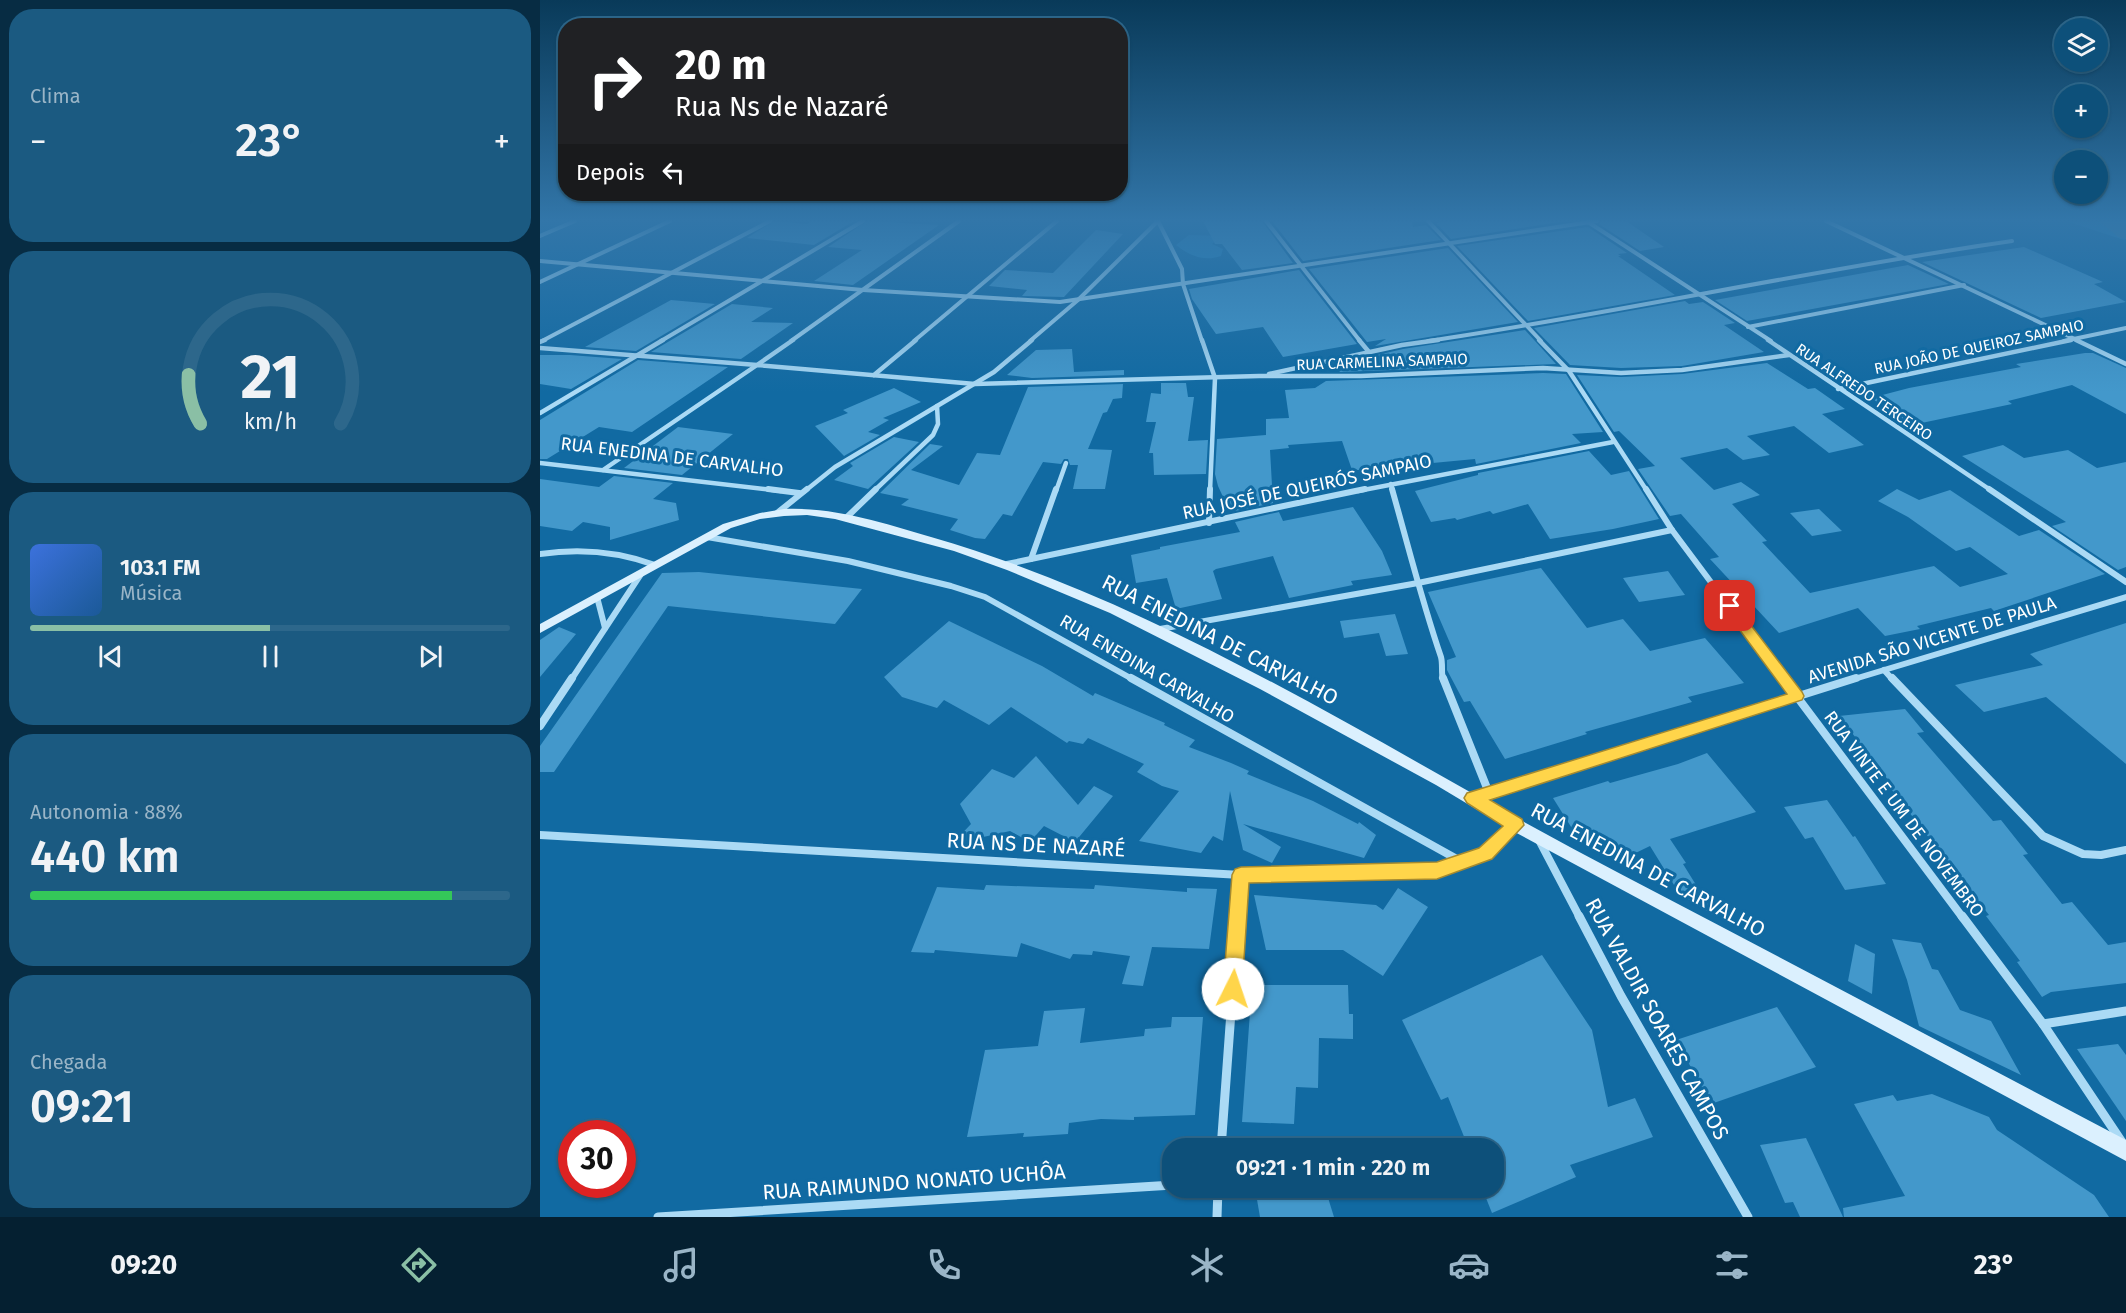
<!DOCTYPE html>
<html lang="pt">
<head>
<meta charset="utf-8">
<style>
  :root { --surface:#0d507a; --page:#1b5a81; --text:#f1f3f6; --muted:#9ab5c7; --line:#2d678b; --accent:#8abfa5 }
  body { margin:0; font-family:"Fira Sans",sans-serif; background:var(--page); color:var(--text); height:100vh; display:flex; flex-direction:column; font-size:22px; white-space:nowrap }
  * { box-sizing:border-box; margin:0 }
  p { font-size:20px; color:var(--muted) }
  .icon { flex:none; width:33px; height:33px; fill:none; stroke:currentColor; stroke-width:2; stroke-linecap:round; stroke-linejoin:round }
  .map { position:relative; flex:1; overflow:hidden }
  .sheet { display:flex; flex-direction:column; gap:9px; padding:9px; background:#072c43; width:540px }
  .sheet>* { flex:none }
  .guide { position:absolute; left:18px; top:18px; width:570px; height:183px; border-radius:24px; box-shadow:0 2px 4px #0004,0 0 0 2px var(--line); background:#202124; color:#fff; overflow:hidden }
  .controls { position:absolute; left:1514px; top:18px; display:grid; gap:12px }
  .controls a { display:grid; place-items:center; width:54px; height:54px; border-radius:50%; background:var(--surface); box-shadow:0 2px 4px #0004,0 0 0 2px var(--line); font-size:30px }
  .speed { position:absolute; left:18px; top:1120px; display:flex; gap:12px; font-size:30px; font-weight:700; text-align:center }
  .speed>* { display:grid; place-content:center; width:78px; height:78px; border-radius:50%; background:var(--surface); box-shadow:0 2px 4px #0004,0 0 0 2px var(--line); line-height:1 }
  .speed .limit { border:9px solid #d22; background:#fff; color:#111 }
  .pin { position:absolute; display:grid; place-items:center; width:51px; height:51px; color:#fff; margin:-26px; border-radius:12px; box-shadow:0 3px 9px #0006 }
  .me { position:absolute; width:66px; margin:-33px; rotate:4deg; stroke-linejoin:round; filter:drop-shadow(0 0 4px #0008) }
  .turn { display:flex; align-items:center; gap:21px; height:126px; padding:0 18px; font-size:27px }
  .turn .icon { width:78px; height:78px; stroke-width:2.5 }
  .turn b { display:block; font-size:42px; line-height:51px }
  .then { display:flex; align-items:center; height:57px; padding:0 18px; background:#0003; gap:12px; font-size:22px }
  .big { font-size:45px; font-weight:600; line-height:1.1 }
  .sheet .widget { flex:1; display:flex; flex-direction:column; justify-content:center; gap:9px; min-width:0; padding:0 21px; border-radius:24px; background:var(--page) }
  .sheet .dial { align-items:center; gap:0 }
  .dial svg { height:156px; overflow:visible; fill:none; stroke:var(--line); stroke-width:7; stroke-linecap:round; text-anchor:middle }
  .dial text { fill:var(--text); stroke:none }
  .song { display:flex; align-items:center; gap:18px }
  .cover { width:72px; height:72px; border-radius:9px; background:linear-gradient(135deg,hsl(220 70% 55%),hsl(210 70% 35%)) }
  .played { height:6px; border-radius:3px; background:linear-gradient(90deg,var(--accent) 50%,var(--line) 50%) }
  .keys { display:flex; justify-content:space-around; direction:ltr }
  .heat { display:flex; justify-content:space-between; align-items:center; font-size:33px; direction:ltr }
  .charge { height:9px; border-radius:4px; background:linear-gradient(90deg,#34c759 88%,var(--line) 0) }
  .trip { position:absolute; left:622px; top:1138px; width:342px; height:60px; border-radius:24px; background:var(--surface); box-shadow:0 2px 4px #0004,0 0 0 2px var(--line); font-weight:600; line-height:60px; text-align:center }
  .tabs { display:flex; height:96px; justify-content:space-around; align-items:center; background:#052031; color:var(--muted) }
  .tabs .icon { width:42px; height:42px }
  .tabs .on { color:var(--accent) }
  .tabs b { font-size:27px; color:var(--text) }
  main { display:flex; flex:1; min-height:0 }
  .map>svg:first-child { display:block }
  .green { fill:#2486c0 }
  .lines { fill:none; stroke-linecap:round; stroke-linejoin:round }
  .river { fill:#4582a8; fill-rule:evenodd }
  .building { fill:#4398cb }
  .minor-far4 { stroke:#abdaf5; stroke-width:4 }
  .minor-far3 { stroke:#abdaf5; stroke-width:4.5 }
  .minor-far2 { stroke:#abdaf5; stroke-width:6 }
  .minor-far1 { stroke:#abdaf5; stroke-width:8 }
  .minor { stroke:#abdaf5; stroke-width:9 }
  .secondary { fill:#dbf0fe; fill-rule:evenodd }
  .route { fill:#ffd54a; stroke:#a68a30; stroke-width:1.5 }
  .labels { text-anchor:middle; stroke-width:6; stroke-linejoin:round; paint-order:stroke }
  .far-street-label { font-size:15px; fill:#fff; stroke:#116aa2 }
  .street-label { font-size:18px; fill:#fff; stroke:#116aa2 }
  .near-street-label { font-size:21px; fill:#fff; stroke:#116aa2 }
</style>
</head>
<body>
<main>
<section class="sheet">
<div class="widget"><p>Clima</p>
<div class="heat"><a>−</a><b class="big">23°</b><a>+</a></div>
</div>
<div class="widget dial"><svg viewBox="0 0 100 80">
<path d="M14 69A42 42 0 1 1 86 69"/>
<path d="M14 69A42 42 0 0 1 8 44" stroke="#8abfa5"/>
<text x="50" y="56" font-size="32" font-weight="700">21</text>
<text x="50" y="72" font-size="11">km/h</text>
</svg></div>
<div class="widget">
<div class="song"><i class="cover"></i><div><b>103.1 FM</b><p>Música</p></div></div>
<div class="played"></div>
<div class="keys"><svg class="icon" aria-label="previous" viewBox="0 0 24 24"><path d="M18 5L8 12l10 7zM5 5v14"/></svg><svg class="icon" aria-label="pause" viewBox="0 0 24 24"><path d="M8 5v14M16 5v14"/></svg><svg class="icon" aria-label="next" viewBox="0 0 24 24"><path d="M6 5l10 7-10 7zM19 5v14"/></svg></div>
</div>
<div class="widget"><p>Autonomia · 88%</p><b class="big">440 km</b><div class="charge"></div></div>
<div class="widget"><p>Chegada</p><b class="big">09:21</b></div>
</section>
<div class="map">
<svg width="1586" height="1217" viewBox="0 0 1586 1217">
  <rect width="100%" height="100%" fill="#116aa2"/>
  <g class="green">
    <polygon points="1526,221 1586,221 1586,239 1584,240"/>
    <path d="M 649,235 L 681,236 L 672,244 L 683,249 L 681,256 C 664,262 650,256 636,245 Z"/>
  </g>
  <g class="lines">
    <polygon class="river" points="1559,221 1586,221 1586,239 1578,237"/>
  </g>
  <g class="building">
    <polygon points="234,221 267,224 272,221 314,221 274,245 207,238"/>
    <polygon points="327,221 399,225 313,285 274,281 322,250 288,247"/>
    <polygon points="663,221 722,221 753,263 702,270 682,244 675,244"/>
    <polygon points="732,221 872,221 873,227 886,225 901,240 763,261"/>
    <polygon points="908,221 1026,221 911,239 896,223"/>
    <polygon points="1061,221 1086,221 1124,247 1100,251 1059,224"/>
    <polygon points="1048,227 1087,253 1078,254 1081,256 1078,256 1135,295 988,321 917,246"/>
    <polygon points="556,230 583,234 524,297 482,296 487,290 449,286 465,270 513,273"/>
    <polygon points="1484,247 1563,282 1554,284 1586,302 1501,318 1382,262"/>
    <polygon points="908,248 978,322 835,346 846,339 827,342 769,269"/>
    <polygon points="1368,265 1409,284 1207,321 1175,300"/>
    <polygon points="759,270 817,344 743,357 723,327 676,334 652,299 649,289"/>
    <polygon points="131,300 175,304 96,351 45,347"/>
    <polygon points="1145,301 1149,304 1163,302 1195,323 1184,325 1224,352 1142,366 1081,368 1030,365 994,328"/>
    <polygon points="192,304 233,308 211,322 253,323 201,359 111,352"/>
    <polygon points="985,330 1016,364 799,372 816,360 863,349"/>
    <polygon points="532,349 534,372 584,370 584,375 492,378 467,375 496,350"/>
    <polygon points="1545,353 1553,353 1586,368 1586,414 1532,385 1468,401 1472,404 1372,425 1331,398 1369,388 1481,367 1476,364"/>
    <polygon points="0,355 30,355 82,359 31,389 0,384"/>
    <polygon points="98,360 188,367 92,432 59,427 7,459 0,459 0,420"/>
    <polygon points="1227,363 1268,389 1275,388 1305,409 1282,414 1324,445 1289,453 1254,426 1207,436 1230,455 1203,460 1187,448 1140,458 1174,490 1201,482 1220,495 1192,504 1227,541 1222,542 1270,593 1394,566 1420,587 1468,574 1430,547 1416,551 1368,517 1338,501 1357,489 1379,500 1410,490 1479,536 1499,530 1565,574 1454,611 1451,608 1377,626 1380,629 1345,636 1318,608 1239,633 1170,559 1179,557 1141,514 1130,516 1098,469 1115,466 1079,431 1074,432 1037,375 1081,377 1142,374"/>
    <polygon points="1003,373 1026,374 1063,432 1032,434 1041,443 936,464 935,459 819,470 812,470 802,441 748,445 749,448 730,450 733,503 690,512 678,486 675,474 677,439 726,435 726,419 749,418 745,390 775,388 786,381"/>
    <polygon points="621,383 646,383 648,397 654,397 648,441 668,440 666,474 614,475 613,453 609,453 616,422 606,422 611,393 621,394"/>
    <polygon points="583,384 582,398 573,399 567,412 563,413 548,449 572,450 565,489 533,489 538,465 530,465 528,459 524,459 521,464 503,462 472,516 463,514 445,539 435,538 410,530 418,519 361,505 369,499 340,493 390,444 403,446 371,470 419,485 437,453 460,455 488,387"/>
    <polygon points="354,388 381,402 343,418 349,420 328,432 340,435 304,456 275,426 308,413 303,410"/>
    <polygon points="138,427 193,434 142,475 84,468"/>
    <polygon points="354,437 379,442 328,489 294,480 313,466 310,463"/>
    <polygon points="1463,445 1484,458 1528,450 1557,468 1586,462 1586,567 1578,570 1512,526 1526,522 1422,456"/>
    <polygon points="1049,451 1071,475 1089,471 1119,519 1073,529 1010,539 988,504 953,514 950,511 917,520 915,518 891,522 875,491 938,475 938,473"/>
    <polygon points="74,476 133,483 113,499 136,503 139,520 70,540 70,527 43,522 32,531 0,526 0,479 59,487"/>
    <polygon points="813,507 842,551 852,575 811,581 813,585 749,598 733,556 676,569 673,571 682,599 636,609 627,578 596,583 591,555 620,549 620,547 700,532 695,522 739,512 743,521"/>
    <polygon points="1279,509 1302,531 1272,536 1250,513"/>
    <polygon points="1001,568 1047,628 1083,619 1110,651 1165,638 1204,683 1148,697 1152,702 1045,732 1047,734 965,759 930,701 924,702 907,670 907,660 916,657 888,592"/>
    <polygon points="1128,571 1145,595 1099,602 1083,578"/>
    <polygon points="159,572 322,589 295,624 128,606 14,772 0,772 0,746 122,573"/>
    <polygon points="855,614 868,654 846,656 839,633 804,638 800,621"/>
    <polygon points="409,621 502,666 553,696 555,693 625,723 624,725 655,740 649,747 691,763 709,771 707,774 773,801 818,824 819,822 836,835 824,858 703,824 741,847 732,863 703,850 690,791 683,841 673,836 661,853 599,841 639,791 622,786 597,772 604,764 548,738 543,744 529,741 527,743 471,707 449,725 404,700 397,708 362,697 344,677"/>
    <polygon points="1586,623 1586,764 1506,697 1444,712 1415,685 1503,665 1490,654"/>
    <polygon points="19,627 36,634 0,677 0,640"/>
    <polygon points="1365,709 1384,732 1377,733 1453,821 1461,820 1488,854 1483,855 1522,904 1532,902 1568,945 1586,942 1586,983 1511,992 1502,997 1477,962 1480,961 1446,916 1449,915 1348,785 1352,785 1299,716"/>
    <polygon points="1167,753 1216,812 1130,839 1146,863 1143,864 1176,917 1139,893 1110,846 1077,862 1062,844 1049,848 1037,829 1033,830 1013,798 1068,781 1070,783 1138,764"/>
    <polygon points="496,756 538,805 554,786 573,796 535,842 504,826 490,842 470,831 412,844 431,824 420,804 452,769 474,778"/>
    <polygon points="1287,800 1313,837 1315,836 1346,884 1305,890 1273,837 1265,839 1244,807"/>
    <polygon points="446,885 554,889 555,885 647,892 647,888 677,889 669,949 612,947 603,986 582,984 590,956 553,951 552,955 533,954 530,959 481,943 477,957 395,950 394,953 371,952 397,887 444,890"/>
    <polygon points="858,888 888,907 843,976 803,950 726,950 714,895 836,905 843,910"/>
    <polygon points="1352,939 1381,943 1392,969 1398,970 1420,1010 1451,1021 1481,1075 1379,1026 1367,980"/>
    <polygon points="1315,944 1335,954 1332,994 1308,981"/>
    <polygon points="1002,955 1052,1030 1068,1107 1095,1098 1113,1137 1030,1165 1036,1177 952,1213 942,1188 954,1188 954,1149 929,1149 908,1097 901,1100 862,1020"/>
    <polygon points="712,985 808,985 809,1014 813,1014 813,1039 779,1038 778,1088 756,1087 754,1124 702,1122"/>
    <polygon points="1237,1007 1276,1067 1171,1104 1136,1040"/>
    <polygon points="545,1008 540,1043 604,1036 605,1029 631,1027 632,1017 663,1017 655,1115 594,1117 594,1120 561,1119 529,1123 528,1134 483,1137 484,1133 427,1137 445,1050 498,1046 504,1011"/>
    <polygon points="1578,1044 1586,1055 1586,1121 1537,1049"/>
    <polygon points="1392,1094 1449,1117 1457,1130 1554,1195 1569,1217 1304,1217 1303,1208 1365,1196 1314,1104 1353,1095 1357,1101"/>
    <polygon points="1266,1138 1303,1217 1260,1217 1253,1202 1245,1203 1220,1145"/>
    <polygon points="715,1188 785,1188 794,1217 720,1217"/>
  </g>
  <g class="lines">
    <g class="minor-far4">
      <polyline points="726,221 820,341"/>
      <polyline points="888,221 1001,341"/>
      <polyline points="1286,221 1539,341"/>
      <polyline points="1048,222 1231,341"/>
      <polyline points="0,236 35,221"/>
      <polyline points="0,261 323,290 520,302 1057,221"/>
      <polyline points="0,282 130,221"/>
      <polyline points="1208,327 1424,285"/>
      <polyline points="2,341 230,221"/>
      <polyline points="121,341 323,221"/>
      <polyline points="251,341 419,221"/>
      <polyline points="374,341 517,221"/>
      <polyline points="490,341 538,300 618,221 642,269 643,284 662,341"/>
      <path d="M 888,341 C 1083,312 1276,269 1472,241"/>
      <polyline points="1524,341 1586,328"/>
    </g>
    <g class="minor-far3">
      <polyline points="662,340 675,378 670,491"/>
      <polyline points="819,340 829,352"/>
      <polyline points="999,340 1029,371 1107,491"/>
      <polyline points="1228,340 1452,491"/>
      <polyline points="1536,340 1586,364"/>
      <polyline points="0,342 5,340"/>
      <polyline points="0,348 217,365 253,340"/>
      <polyline points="729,374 862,345 898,340"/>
      <polyline points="334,375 376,340"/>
      <polyline points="1298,389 1531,340"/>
      <polyline points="0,413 123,340"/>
      <polyline points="0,463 241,491"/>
      <polyline points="63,470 217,365 435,384 719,376 821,376 1003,368 1081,373 1142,370 1249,355"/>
      <polyline points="851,484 853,491"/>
      <polyline points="265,491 295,467 454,372 492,340"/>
      <polyline points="334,491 393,435 398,424 397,406"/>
      <polyline points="516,491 526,463"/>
      <polyline points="818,491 1073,442"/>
    </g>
    <g class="minor-far2">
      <polyline points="228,489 259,493"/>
      <path d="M 852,489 C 868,545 882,602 901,657 C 903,665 901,672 903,680"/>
      <polyline points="1106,489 1132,530 1244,680"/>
      <polyline points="1449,489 1586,582"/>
      <polyline points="237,513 267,489"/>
      <polyline points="306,518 336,489"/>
      <polyline points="669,523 670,489"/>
      <polyline points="167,537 308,561 411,586 445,597 594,680"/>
      <path d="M 0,554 C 40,548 77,551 115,565"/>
      <polyline points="491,559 516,489"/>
      <polyline points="467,564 825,489"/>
      <polyline points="57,597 65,628"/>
      <polyline points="620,629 878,583 1132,530"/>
      <polyline points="1344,670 1353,680"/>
      <polyline points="31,680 101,574"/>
      <polyline points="1311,680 1586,597"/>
    </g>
    <g class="minor-far1">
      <polyline points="591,678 924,863"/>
      <polyline points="903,678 949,793"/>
      <polyline points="1243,678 1423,918"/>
      <polyline points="1352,678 1503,836 1543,854 1561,855 1586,850"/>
      <polyline points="0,726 32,678"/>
      <polyline points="933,798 1316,678"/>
      <polyline points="0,835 701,875 897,871 946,854 976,825"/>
      <polyline points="1000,842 1040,918"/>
      <polyline points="698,918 701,875"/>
    </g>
    <g class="minor">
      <polyline points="1039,916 1081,996 1208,1217"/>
      <polyline points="1422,916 1503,1024 1586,1148"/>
      <polyline points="1503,1024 1586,1011"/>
      <polyline points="681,1149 698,916"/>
      <polyline points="118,1217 633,1185"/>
      <polyline points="677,1217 678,1188"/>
    </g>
    <path class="secondary" d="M 244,509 C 295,507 343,523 391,537 C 602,598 792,716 984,822 C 1049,858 1116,892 1182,927 C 1317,998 1451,1069 1586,1140 L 1586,1161 L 971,830 L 896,785 L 720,689 L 570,613 L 467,570 L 414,551 L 295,519 L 267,515 L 244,516 L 220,519 L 191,528 L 0,633 L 0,624 L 183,524 L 220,513 Z"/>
  </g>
  <linearGradient id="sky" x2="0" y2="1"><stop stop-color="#093a59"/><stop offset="0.56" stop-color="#3276a9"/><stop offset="1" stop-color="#3276a9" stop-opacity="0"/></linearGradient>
  <rect width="1586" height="392" fill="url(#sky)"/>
  <polygon class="route" points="1190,602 1194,603 1262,692 1264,696 1262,700 950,800 982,819 984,825 952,859 897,879 709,883 702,989 700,996 693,999 686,996 683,989 692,875 695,869 701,867 897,862 939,848 963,826 927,803 924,798 927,793 1247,694 1185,610 1183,606"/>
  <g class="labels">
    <g class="far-street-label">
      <text transform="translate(1439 347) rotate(-12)" y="5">RUA JOÃO DE QUEIROZ SAMPAIO</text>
      <text transform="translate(842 362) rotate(-2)" y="5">RUA CARMELINA SAMPAIO</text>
      <text transform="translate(1324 392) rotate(34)" y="5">RUA ALFREDO TERCEIRO</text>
    </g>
    <g class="street-label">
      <text transform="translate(132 457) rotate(7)" y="6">RUA ENEDINA DE CARVALHO</text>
      <text transform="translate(767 487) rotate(-12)" y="6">RUA JOSÉ DE QUEIRÓS SAMPAIO</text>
      <text transform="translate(1392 640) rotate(-17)" y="6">AVENIDA SÃO VICENTE DE PAULA</text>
      <text transform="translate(607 669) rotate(30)" y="6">RUA ENEDINA CARVALHO</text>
      <text transform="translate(1364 814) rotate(53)" y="6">RUA VINTE E UM DE NOVEMBRO</text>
    </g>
    <g class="near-street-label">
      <text transform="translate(680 640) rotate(27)" y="7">RUA ENEDINA DE CARVALHO</text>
      <text transform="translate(496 845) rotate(3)" y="7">RUA NS DE NAZARÉ</text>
      <text transform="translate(1108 870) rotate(28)" y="7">RUA ENEDINA DE CARVALHO</text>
      <text transform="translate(1117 1019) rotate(61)" y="7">RUA VALDIR SOARES CAMPOS</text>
      <text transform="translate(374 1182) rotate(-4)" y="7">RUA RAIMUNDO NONATO UCHÔA</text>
    </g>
  </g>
</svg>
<div class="controls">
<a><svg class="icon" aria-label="layers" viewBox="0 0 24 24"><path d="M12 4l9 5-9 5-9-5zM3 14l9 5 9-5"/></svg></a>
<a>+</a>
<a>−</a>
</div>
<div class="speed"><div class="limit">30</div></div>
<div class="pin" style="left:1190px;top:606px;background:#d93025"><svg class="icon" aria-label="arrive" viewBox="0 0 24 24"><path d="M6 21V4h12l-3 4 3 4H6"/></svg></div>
<svg class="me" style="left:693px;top:989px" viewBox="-20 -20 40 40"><circle r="19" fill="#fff"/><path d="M0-13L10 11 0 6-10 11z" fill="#ffd54a"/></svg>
<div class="trip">09:21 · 1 min · 220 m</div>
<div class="guide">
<div class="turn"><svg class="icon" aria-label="right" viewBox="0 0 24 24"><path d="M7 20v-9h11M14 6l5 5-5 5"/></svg><div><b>20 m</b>Rua Ns de Nazaré</div></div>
<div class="then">Depois<svg class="icon" aria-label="left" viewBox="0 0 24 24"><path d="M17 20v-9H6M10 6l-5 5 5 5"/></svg></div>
</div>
</div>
</main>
<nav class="tabs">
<b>09:20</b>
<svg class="icon on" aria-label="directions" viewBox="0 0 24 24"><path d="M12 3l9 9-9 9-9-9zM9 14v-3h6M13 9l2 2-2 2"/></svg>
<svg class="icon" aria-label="music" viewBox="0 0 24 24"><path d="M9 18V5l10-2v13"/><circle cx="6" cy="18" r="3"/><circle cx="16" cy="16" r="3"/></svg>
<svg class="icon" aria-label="phone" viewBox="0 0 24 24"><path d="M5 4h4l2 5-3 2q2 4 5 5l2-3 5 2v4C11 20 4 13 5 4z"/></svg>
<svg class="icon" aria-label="climate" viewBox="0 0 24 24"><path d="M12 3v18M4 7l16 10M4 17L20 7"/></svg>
<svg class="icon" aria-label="car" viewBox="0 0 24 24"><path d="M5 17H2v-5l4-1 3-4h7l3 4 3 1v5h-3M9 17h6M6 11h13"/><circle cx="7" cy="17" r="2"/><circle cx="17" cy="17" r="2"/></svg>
<svg class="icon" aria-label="filters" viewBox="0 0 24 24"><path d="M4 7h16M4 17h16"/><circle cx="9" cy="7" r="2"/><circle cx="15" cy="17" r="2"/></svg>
<b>23°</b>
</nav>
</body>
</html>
